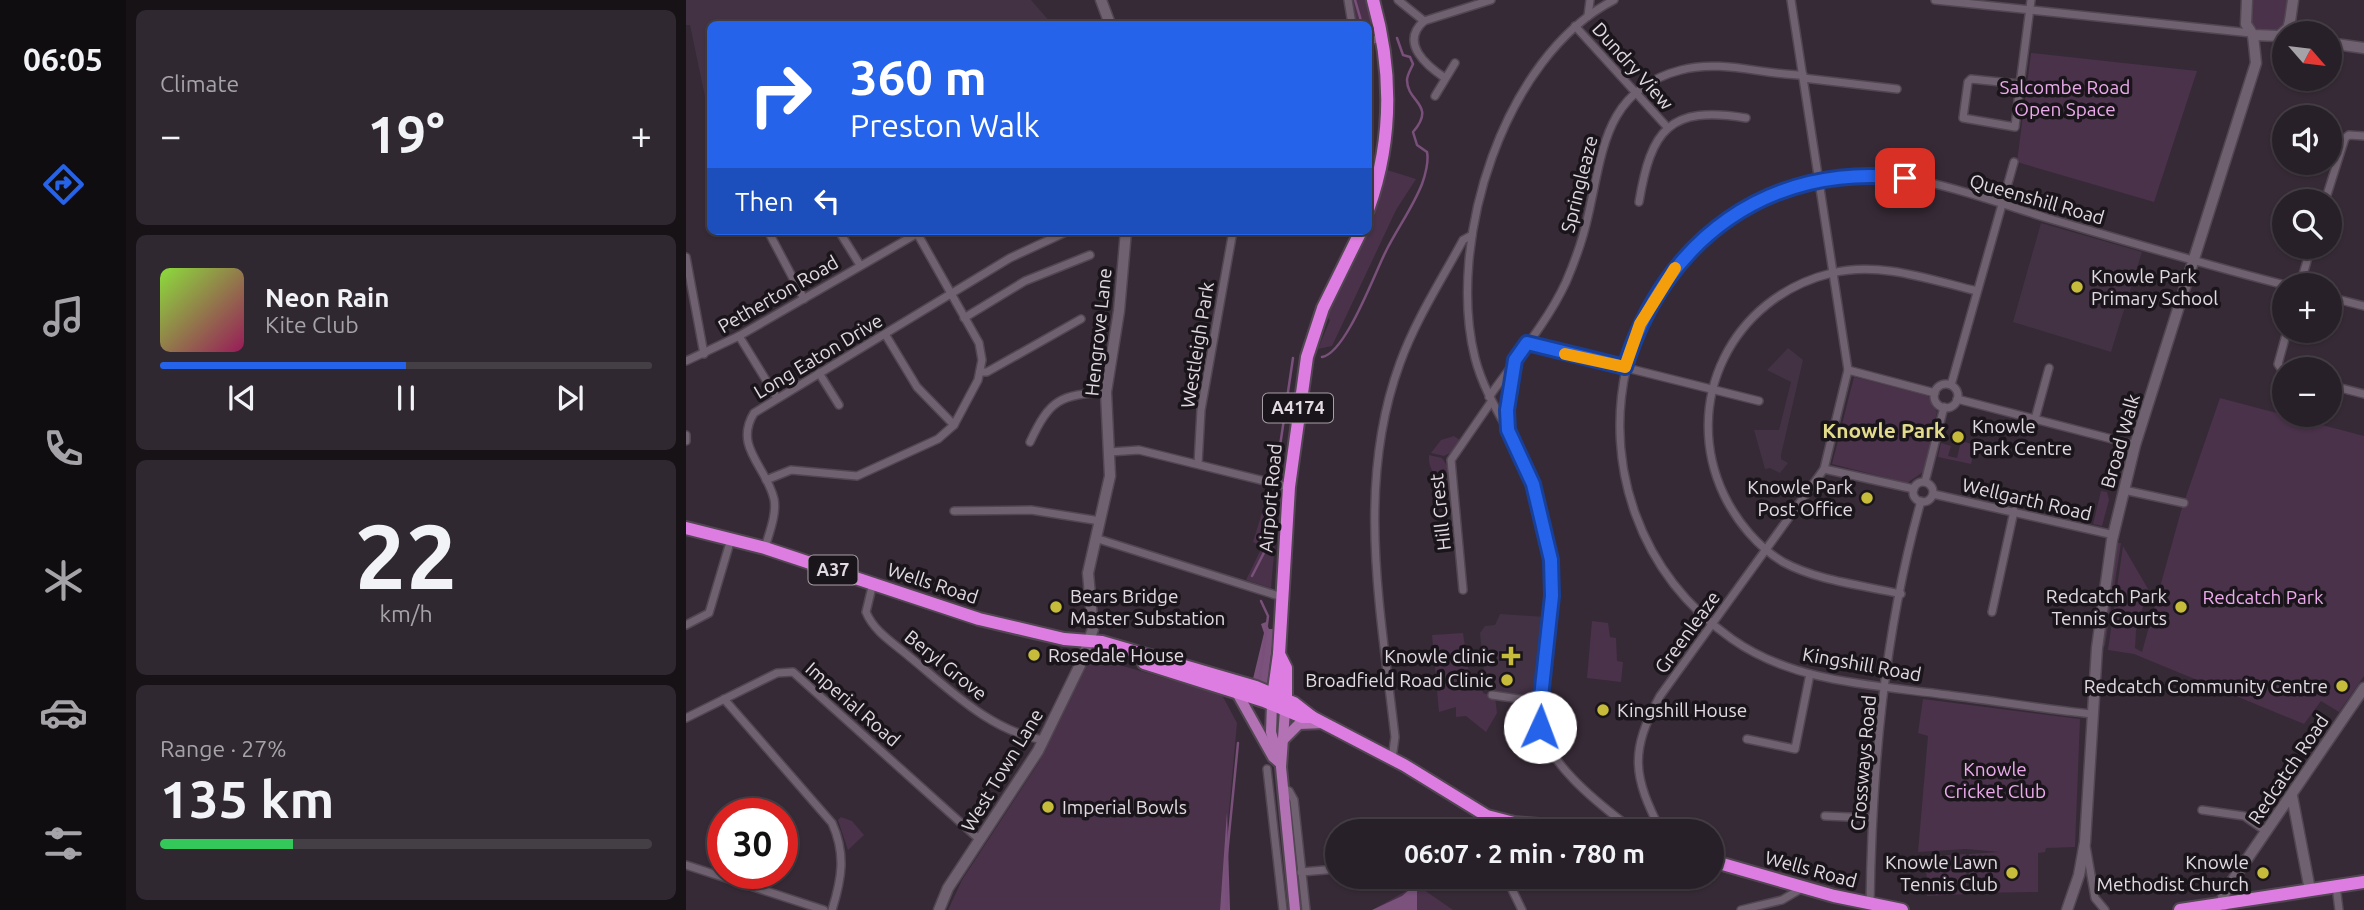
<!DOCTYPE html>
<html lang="en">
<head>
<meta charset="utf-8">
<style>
  :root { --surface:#282028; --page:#302830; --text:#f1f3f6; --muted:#a5a3a8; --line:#443e45; --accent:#2563eb }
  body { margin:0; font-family:Ubuntu,sans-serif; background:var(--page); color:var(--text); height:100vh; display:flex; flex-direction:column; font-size:26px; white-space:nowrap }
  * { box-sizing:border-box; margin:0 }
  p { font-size:23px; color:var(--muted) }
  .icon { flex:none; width:38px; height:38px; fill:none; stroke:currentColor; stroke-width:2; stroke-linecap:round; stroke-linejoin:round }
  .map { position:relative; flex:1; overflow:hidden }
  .panel { display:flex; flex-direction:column; gap:10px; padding:10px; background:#161216; width:560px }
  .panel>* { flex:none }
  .top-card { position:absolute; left:21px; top:21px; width:665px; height:214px; border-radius:10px; box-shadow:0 2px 5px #0004,0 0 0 2px var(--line); background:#2563eb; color:#fff; overflow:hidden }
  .needle { width:46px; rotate:118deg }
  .fabs { position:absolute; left:1586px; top:21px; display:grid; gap:14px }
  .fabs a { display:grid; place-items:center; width:70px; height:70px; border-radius:50%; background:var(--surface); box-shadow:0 2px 5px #0004,0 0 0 2px var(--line); font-size:35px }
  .speed { position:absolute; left:21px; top:798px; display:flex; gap:14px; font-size:35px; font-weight:700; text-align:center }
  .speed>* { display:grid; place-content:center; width:91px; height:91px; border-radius:50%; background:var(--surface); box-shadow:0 2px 5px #0004,0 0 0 2px var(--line); line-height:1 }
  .speed .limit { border:10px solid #d22; background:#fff; color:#111 }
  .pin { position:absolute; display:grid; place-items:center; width:60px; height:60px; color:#fff; margin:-30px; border-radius:14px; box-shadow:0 4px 10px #0006 }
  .me { position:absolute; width:77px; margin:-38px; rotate:2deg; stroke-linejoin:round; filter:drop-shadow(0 0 5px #0008) }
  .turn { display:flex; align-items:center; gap:24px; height:147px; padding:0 28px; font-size:32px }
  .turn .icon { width:91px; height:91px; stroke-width:2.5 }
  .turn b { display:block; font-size:49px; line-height:60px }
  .then { display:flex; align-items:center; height:66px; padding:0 28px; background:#0003; gap:14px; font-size:26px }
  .big { font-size:52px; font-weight:700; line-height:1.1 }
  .panel .widget { flex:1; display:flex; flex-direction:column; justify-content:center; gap:10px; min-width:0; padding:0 24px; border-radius:10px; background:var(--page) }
  .panel .dial { align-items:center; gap:0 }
  .dial b { font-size:91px; line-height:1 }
  .song { display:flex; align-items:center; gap:21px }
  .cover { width:84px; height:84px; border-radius:10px; background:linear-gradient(135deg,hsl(90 70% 55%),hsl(330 70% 35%)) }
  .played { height:7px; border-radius:4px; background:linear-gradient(90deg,var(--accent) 50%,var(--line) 50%) }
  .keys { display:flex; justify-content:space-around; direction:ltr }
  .heat { display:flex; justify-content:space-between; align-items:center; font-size:38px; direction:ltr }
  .charge { height:10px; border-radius:5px; background:linear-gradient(90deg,#34c759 27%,var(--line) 0) }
  .trip { position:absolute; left:639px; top:819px; width:399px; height:70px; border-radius:35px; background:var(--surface); box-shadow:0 2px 5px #0004,0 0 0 2px var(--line); font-weight:700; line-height:70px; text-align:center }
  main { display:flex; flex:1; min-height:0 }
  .tabs { display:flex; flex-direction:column; width:126px; justify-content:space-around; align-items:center; background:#100d10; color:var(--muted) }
  .tabs .icon { width:49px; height:49px }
  .tabs .selected { color:var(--accent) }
  .tabs b { font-size:32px; color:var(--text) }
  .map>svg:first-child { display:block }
  .built { fill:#433243 }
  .green { fill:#4a324a }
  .forest { fill:#7a527b }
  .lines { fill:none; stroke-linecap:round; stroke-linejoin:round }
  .stream { stroke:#795079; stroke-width:2.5 }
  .street-casing { stroke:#514651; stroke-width:10 }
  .secondary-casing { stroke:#514651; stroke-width:13 }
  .primary-casing { stroke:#514651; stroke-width:14 }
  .highway-casing { stroke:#514651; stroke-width:16 }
  .street { stroke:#706170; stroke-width:7 }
  .secondary { stroke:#706170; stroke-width:10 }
  .primary { stroke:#b272b4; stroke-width:10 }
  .highway { stroke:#de7de1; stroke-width:12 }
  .route-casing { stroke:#184099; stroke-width:18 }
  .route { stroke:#2563eb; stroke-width:12 }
  .slow { stroke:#f59e0b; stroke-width:12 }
  .poi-dot { fill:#c7bb3b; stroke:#1a151a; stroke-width:2.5 }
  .labels { text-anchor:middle; stroke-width:7; stroke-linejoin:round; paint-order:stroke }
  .shield { fill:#1a151a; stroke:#a69fa6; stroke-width:2 }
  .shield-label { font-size:18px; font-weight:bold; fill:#e2dae2 }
  .street-label { font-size:19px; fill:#e2dae2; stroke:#1a151a }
  .park-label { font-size:19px; fill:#ebabeb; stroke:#1a151a }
  .poi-label { font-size:19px; fill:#e2dae2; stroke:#1a151a; text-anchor:end }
  .neighbourhood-label { font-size:21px; font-weight:bold; fill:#e2db8c; stroke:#1a151a }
</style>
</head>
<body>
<main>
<nav class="tabs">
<b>06:05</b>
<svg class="icon selected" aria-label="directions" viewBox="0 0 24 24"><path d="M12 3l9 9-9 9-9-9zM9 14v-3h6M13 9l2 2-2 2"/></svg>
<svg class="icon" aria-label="music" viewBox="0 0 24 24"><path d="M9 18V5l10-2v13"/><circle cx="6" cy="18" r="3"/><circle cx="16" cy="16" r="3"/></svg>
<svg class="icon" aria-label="phone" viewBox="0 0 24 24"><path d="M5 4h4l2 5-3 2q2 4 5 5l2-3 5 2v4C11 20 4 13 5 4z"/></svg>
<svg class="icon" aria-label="climate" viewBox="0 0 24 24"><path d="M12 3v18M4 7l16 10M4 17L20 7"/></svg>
<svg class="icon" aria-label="car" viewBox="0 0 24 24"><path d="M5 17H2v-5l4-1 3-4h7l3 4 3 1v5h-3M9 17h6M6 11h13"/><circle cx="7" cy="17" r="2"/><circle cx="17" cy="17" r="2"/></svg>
<svg class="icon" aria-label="filters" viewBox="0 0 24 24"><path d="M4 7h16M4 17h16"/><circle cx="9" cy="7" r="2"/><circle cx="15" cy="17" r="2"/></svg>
</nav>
<section class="panel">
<div class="widget"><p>Climate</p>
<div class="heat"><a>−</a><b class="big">19°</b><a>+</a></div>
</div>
<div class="widget">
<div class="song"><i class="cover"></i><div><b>Neon Rain</b><p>Kite Club</p></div></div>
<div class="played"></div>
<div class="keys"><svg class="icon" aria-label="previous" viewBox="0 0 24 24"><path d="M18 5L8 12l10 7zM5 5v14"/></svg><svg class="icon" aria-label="pause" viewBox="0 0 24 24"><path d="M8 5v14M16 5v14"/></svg><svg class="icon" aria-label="next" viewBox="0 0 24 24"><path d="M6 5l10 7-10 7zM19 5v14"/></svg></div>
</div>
<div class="widget dial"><b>22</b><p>km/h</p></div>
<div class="widget"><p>Range · 27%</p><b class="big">135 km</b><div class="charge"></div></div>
</section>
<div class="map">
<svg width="1678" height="910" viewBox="0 0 1678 910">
  <rect width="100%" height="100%" fill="#362a36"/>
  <g class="built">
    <polygon points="0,0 345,0 366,24 24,24 23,116 4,25 0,25"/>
    <polygon points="1355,223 1456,252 1425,352 1327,322"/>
    <polygon points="1102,348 1117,360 1095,455 1095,459 1102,463 1094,473 1084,468 1079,469 1068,430 1093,430 1105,382 1081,370"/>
    <polygon points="814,614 859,617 849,698 800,690 794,633 799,626 809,625"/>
  </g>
  <g class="green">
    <polygon points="665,0 682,0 688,24 683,34 682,24 670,24"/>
    <polygon points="1565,0 1604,0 1597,25 1588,31 1571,29 1564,21"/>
    <polygon points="1345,53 1511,71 1468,202 1331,162"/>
    <polygon points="701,170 730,179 710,210 646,346 632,349 644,320 641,317 680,238"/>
    <polygon points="1168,377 1242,396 1251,412 1237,472 1221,483 1146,464"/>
    <polygon points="1534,398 1678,436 1678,676 1653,712 1635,701 1618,724 1448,654 1422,650 1437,546 1462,589 1450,631 1449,648 1456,652 1495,511"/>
    <polygon points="768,436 774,440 768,451 758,456 745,453 755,440"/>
    <polygon points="1275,441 1290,445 1285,464 1252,457 1255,443 1265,446 1262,456 1271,458"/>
    <path d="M 743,455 L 756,458 L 763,469 L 764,481 C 750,477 742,471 743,455 Z"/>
    <polygon points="583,490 593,495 585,588 560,580 576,547 567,542"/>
    <polygon points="1415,491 1421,492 1423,500 1416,526 1407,524"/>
    <polygon points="1430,543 1435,543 1419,646 1414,646"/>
    <polygon points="906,621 922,623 924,637 930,638 931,661 937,662 935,682 901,678"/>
    <polygon points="777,633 785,688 796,686 797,693 809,697 811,713 800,732 780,716 770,717 770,707 753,712 746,635"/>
    <polygon points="410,658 536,695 551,723 534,910 262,910 276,880 353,762 398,667"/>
    <polygon points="1237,699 1394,719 1389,847 1360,848 1359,852 1352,853 1352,892 1283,893 1283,854 1313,852 1280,849 1232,852 1242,736 1232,733"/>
    <polygon points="155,817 166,821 178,835 162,850 152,820"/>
    <polygon points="1280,854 1281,894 1241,896 1240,856"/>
    <polygon points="731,885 767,910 686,910"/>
  </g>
  <g class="forest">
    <polygon points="580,622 583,629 588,629 581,688 566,683 578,633 575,624"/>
    <polygon points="541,812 544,910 534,910"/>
    <polygon points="738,877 749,877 737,889 731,886 731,910 686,910 716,896"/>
  </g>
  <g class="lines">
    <g class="stream">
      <polyline points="669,0 676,24"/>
      <path d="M 636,357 C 660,353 689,272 700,251 C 711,229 727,207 736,184 C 739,176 743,161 741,152 L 731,145 L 727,132 C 751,104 721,103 721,80 C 721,75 725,69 727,64 L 724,57 L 717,55 L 711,38"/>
      <polyline points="590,473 607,358"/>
      <polyline points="566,576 586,537 589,494"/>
      <polyline points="574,679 582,616 575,601"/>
      <polyline points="541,910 540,865 552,743"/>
    </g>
    <defs>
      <g id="street">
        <polyline points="662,0 666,24"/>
        <polyline points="712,0 738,21"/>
        <path d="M 928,0 C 817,57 760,243 789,358 C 799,397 823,428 839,463 C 852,493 860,529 865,560 C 871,600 862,643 857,682 C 855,695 850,711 853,724 C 862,763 908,800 938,823 L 939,831"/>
        <polyline points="1105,0 1162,370"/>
        <polyline points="1249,0 1565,33"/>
        <polyline points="902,16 904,0"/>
        <polyline points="889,26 982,128"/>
        <polyline points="682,41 696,38"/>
        <path d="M 759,78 C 741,66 713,43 738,21 L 805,0"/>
        <polyline points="1117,78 1211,89"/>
        <polyline points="1334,84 1329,127 1277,118 1282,82 1285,79 1334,84 1345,0"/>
        <polyline points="749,96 769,63"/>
        <polyline points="1639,201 1659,138 1663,135 1678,136"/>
        <path d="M 953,202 C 965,130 983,105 1060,118"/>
        <polyline points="82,231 118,299"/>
        <polyline points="153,231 174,265"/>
        <polyline points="0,257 18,354"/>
        <polyline points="1614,285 1625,247"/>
        <polyline points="1643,297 1678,306"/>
        <polyline points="278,318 339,281 404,255"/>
        <polyline points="199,334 231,387 268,425"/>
        <polyline points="53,336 91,398"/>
        <polyline points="841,343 1073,401"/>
        <polyline points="0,361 53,336 232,233"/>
        <polyline points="294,372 301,372 395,319"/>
        <polyline points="133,373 153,405"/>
        <polyline points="1598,373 1592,364 1601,331"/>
        <circle cx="1260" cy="396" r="12"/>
        <polyline points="1265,385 1328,162"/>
        <polyline points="1643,385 1678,394"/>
        <path d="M 803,397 C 829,360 861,323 880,282 C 889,261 897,239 902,216 C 917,152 918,90 995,70 C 1035,59 1077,75 1117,75"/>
        <polyline points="1271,399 1449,445"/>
        <polyline points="1349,419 1363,368"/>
        <polyline points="822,429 821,395 828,364"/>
        <polyline points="0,435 0,441"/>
        <path d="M 344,442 C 364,399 374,395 420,392"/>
        <polyline points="423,452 453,450 603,487"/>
        <polyline points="512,464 515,410 547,231"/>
        <polyline points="80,480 105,470 171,476 252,439 268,425 292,380 296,360 293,343 231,233"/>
        <polyline points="1239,482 1258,407"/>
        <circle cx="1237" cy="492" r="10"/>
        <polyline points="1228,489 1138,469 1162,370 1249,393"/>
        <polyline points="1438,490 1498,503"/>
        <polyline points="1247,494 1428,535"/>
        <polyline points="268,511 345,510 414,521"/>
        <polyline points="409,538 596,597"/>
        <path d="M 79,548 C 83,533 91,514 88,499 C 81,467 47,447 68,413 L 324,258 L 378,233"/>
        <path d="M 187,583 L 180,612 C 188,632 209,644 225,658 C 264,690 306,732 358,740"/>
        <polyline points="777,590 765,460 805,402"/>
        <path d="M 1215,594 C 1176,585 1132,581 1097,562 C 1072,547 1051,522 1038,495 C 994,402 1046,297 1146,273 C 1194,261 1245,280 1291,291"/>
        <polyline points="1306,612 1328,511"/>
        <polyline points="0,625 23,613 45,539"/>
        <polyline points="806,695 854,702"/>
        <path d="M 38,699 L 146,823 C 160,854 156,878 146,910"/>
        <path d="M 1406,714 C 1358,709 1310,701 1262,695 C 1189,685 1108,683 1046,639 C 855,505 919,202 1156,176 C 1226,169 1296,198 1361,218 C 1440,241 1520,265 1599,285"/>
        <polyline points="0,718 91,673 107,672 294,840"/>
        <polyline points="1061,739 1109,749 1124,674"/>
        <path d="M 706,759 L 709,737 C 695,612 669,485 714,363 C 730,319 755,281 777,240 L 786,235"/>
        <polyline points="581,769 597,910"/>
        <polyline points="596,787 603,791 608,800 620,910"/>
        <polyline points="1516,810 1558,816 1581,832"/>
        <polyline points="1139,816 1186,818"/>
        <polyline points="799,831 801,816"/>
        <path d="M 975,831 C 947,776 943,752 974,696 L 1138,469"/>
        <polyline points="1400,846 1409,898 1419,910"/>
        <polyline points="0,865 138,910"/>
        <polyline points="615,872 651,869"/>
        <polyline points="820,877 836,910"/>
        <polyline points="1650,886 1653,910"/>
        <path d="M 1184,905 C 1186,770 1198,632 1235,501"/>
        <polyline points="1055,910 1096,900 1118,887"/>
      </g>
      <g id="secondary">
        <polyline points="415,0 424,24"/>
        <polyline points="1561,0 1560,24 1567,35 1593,36 1602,28 1604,21"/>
        <polyline points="1607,33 1604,21 1607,0"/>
        <polyline points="1643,43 1678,48"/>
        <polyline points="1606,796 1624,890"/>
        <polyline points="1539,905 1537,897 1542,887 1678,688"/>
        <polyline points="253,910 262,888 352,751 395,663 407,629 402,573 424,476 420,392 433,311 440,231"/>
        <polyline points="1381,910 1393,875 1399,842 1411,648 1426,540 1449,445 1570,63 1567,35"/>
      </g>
      <g id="primary">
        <polyline points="550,691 587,757 595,764"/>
        <polyline points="586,704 585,732 590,750"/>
        <polyline points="599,710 595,767 609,910"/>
        <polyline points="598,739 613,724 638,723"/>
      </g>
      <g id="highway">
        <path d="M 682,210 C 707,140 707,71 687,0"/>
        <polyline points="0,528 79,548 293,619 378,639 416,642 570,687 608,703 626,717 718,765 801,816 828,823 928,831"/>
        <polyline points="593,654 600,668 600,705"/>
        <polyline points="458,663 578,701 616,717 626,717"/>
        <polyline points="586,704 593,654 603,487 621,357 637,308 675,231"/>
        <polyline points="1026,861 1148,896 1216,910"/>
        <polyline points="1494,910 1678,882"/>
      </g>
    </defs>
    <use href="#street" class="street-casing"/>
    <use href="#secondary" class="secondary-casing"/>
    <use href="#primary" class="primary-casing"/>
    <use href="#highway" class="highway-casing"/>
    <use href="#street" class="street"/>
    <use href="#secondary" class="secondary"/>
    <use href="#primary" class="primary"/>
    <use href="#highway" class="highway"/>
  </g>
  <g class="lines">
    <defs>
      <path id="route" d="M 854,727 L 853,715 L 866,596 L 865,560 L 847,484 L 822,430 L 821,410 L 829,360 L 841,343 L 939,367 C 978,240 1083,162 1219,178"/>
    </defs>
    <use href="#route" class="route-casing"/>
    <use href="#route" class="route"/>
    <polyline class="slow" points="879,354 939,367 954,324 989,268"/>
  </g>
  <g class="poi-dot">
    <circle cx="1391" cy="287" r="7"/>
    <circle cx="1272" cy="437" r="7"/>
    <circle cx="1181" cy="498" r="7"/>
    <circle cx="370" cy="607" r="7"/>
    <circle cx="1495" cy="607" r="7"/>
    <circle cx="348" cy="655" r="7"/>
    <path d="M821.5 645.5h7v7h7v7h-7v7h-7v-7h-7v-7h7z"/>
    <circle cx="821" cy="680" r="7"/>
    <circle cx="1656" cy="686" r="7"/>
    <circle cx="917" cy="710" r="7"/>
    <circle cx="362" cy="807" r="7"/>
    <circle cx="1326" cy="873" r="7"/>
    <circle cx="1577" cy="873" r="7"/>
  </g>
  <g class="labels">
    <g class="shield">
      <rect x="577" y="393.5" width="70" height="29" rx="5"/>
      <rect x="122.5" y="555.5" width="49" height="29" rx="5"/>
    </g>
    <g class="shield-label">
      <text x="612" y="414">A4174</text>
      <text x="147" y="576">A37</text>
    </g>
    <g class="street-label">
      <text transform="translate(947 66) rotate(48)" y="7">Dundry View</text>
      <text transform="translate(893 184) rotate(-76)" y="7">Springleaze</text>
      <text transform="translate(1351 199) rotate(16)" y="7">Queenshill Road</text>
      <text transform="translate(92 294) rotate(-30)" y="7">Petherton Road</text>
      <text transform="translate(412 332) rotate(-84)" y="7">Hengrove Lane</text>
      <text transform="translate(511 345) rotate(-81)" y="7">Westleigh Park</text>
      <text transform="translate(132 356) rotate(-31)" y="7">Long Eaton Drive</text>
      <text transform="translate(1434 441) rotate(-74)" y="7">Broad Walk</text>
      <text transform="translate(584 498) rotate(-85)" y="7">Airport Road</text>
      <text transform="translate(1341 499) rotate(13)" y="7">Wellgarth Road</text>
      <text transform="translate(754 512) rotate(-96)" y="7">Hill Crest</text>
      <text transform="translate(247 583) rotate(18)" y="7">Wells Road</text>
      <text transform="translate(1001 632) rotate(-54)" y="7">Greenleaze</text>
      <text transform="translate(1176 664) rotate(10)" y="7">Kingshill Road</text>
      <text transform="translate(260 665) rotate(39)" y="7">Beryl Grove</text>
      <text transform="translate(167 704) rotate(41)" y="7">Imperial Road</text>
      <text transform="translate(1177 763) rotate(-85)" y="7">Crossways Road</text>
      <text transform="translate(1602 769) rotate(-56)" y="7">Redcatch Road</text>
      <text transform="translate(316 770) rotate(-59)" y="7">West Town Lane</text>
      <text transform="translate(1125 869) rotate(15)" y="7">Wells Road</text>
    </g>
    <g class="park-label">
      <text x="1379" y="94">Salcombe Road<tspan x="1379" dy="22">Open Space</tspan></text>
      <text x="1577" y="604">Redcatch Park</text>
      <text x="1309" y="776">Knowle<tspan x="1309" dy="22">Cricket Club</tspan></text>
    </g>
    <g class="poi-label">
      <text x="1405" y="283" text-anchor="start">Knowle Park<tspan x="1405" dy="22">Primary School</tspan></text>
      <text x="1286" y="433" text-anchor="start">Knowle<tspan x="1286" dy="22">Park Centre</tspan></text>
      <text x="1167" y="494">Knowle Park<tspan x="1167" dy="22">Post Office</tspan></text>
      <text x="384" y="603" text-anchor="start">Bears Bridge<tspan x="384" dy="22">Master Substation</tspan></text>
      <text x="1481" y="603">Redcatch Park<tspan x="1481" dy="22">Tennis Courts</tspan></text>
      <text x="362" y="662" text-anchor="start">Rosedale House</text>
      <text x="809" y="663">Knowle clinic</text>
      <text x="807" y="687">Broadfield Road Clinic</text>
      <text x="1642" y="693">Redcatch Community Centre</text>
      <text x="931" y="717" text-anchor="start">Kingshill House</text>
      <text x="376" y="814" text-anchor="start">Imperial Bowls</text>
      <text x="1312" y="869">Knowle Lawn<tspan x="1312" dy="22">Tennis Club</tspan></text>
      <text x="1563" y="869">Knowle<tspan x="1563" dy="22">Methodist Church</tspan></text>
    </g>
    <g class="neighbourhood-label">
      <text x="1198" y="438">Knowle Park</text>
    </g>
  </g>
</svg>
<div class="fabs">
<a><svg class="needle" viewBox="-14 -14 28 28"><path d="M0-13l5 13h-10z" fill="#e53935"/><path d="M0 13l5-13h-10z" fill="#a5a3a8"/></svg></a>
<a><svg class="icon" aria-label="sound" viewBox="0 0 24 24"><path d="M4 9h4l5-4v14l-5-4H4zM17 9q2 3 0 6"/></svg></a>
<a><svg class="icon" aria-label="search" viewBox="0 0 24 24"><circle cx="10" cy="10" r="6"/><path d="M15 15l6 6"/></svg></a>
<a>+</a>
<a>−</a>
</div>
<div class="speed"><div class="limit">30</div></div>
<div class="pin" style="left:1219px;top:178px;background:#d93025"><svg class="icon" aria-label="arrive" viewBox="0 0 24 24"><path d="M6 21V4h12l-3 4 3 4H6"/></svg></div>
<svg class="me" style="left:854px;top:727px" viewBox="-20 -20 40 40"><circle r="19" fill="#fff"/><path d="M0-13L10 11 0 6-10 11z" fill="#2563eb"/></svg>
<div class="trip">06:07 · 2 min · 780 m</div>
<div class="top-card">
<div class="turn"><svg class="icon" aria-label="right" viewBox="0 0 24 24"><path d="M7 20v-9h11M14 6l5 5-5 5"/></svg><div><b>360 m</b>Preston Walk</div></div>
<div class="then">Then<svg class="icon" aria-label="left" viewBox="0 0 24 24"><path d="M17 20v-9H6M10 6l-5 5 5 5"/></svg></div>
</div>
</div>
</main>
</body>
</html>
